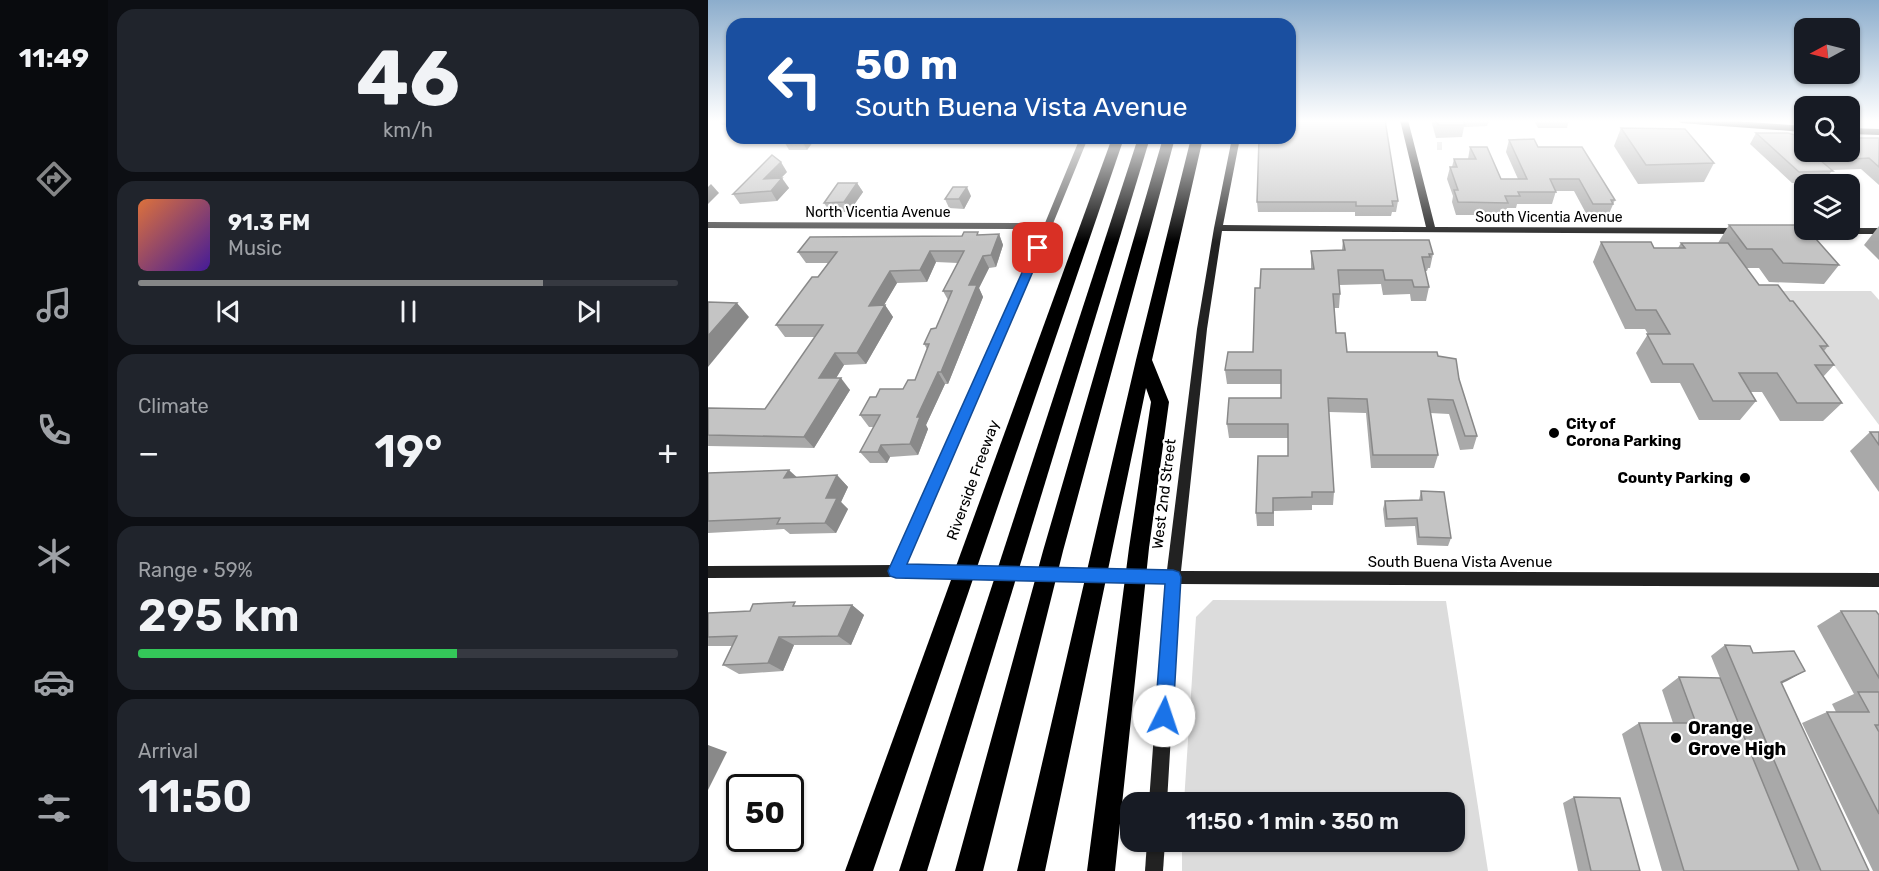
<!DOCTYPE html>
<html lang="en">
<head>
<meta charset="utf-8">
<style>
  :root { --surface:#171b24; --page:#20242c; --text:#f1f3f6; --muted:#9ea1a6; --line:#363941; --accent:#858687 }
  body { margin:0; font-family:Rubik,sans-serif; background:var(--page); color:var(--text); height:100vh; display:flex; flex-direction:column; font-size:22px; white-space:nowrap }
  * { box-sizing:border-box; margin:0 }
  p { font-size:20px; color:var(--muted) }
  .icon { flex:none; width:33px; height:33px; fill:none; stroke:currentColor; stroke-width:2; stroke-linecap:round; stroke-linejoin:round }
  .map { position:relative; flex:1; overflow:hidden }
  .details { display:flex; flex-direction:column; gap:9px; padding:9px; background:#0d0f14; width:600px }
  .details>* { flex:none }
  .guide { position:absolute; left:18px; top:18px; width:570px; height:126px; border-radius:18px; box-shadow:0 2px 4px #0004; background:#1a4fa0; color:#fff; overflow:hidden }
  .needle { width:39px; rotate:263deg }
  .buttons { position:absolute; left:1086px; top:18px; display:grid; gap:12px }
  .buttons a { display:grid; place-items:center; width:66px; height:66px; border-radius:12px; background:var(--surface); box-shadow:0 2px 4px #0004; font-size:30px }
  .speed { position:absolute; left:18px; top:774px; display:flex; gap:12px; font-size:30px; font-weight:700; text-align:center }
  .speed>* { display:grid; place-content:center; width:78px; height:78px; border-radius:50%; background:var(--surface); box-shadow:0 2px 4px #0004; line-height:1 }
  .speed .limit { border:3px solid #111; border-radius:9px; background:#fff; color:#111 }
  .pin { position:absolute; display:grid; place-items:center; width:51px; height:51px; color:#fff; margin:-26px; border-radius:12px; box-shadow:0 3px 9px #0006 }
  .me { position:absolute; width:66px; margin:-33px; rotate:4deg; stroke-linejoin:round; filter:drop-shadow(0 0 4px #0008) }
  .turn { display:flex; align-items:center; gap:21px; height:126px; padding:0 30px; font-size:27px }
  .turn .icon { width:78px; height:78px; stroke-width:2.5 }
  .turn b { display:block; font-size:42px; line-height:51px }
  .big { font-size:45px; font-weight:600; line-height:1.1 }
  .details .widget { flex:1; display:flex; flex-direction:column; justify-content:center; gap:9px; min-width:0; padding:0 21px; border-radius:18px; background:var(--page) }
  .details .dial { align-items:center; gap:0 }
  .dial b { font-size:78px; line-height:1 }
  .song { display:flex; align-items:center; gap:18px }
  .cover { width:72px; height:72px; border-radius:9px; background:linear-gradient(135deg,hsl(20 70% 55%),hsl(260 70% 35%)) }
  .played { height:6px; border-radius:3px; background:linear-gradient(90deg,var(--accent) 75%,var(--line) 75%) }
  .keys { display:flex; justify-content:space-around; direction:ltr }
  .heat { display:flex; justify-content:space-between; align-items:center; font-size:33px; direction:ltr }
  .charge { height:9px; border-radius:4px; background:linear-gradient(90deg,#34c759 59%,var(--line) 0) }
  .trip { position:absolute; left:412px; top:792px; width:345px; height:60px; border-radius:18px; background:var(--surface); box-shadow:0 2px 4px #0004; font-weight:600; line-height:60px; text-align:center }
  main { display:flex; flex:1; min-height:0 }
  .dock { display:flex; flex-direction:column; width:108px; justify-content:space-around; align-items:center; background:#090b0e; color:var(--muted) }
  .dock .icon { width:42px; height:42px }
  .dock .on { color:var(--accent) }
  .dock b { font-size:27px; color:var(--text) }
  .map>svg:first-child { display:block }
  .green { fill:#dcdcdc }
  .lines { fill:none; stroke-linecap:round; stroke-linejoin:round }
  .street-tunnel { stroke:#d9d9d9; stroke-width:8; stroke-dasharray:8 4; stroke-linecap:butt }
  .street { fill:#555; fill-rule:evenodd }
  .secondary { fill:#222; fill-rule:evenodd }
  .primary { fill:#000; fill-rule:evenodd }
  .highway { fill:#000; fill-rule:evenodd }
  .wall { fill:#a9a9a9 }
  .shaded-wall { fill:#898989 }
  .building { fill:#c4c4c4; stroke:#898989; stroke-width:1.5 }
  .route { fill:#1a73e8; stroke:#114b97; stroke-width:1.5 }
  .poi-dot { fill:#000; stroke:#fff; stroke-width:2 }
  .labels { text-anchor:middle; stroke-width:4.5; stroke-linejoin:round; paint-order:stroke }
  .far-street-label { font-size:14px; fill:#000; stroke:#fff }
  .poi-label { font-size:15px; font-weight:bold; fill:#000; stroke:#fff; text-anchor:start }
  .street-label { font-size:15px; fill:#000; stroke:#fff }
  .near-poi-label { font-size:18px; font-weight:bold; fill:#000; stroke:#fff; text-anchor:start }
</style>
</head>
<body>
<main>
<nav class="dock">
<b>11:49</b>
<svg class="icon on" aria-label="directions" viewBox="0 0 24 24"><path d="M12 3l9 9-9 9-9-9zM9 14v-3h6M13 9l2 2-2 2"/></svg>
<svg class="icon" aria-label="music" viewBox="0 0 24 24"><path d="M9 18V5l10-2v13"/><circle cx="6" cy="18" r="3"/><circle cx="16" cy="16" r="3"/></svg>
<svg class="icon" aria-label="phone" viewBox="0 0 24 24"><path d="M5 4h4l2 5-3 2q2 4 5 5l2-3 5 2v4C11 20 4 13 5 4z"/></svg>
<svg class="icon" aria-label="climate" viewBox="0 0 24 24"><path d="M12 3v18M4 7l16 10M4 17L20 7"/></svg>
<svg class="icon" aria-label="car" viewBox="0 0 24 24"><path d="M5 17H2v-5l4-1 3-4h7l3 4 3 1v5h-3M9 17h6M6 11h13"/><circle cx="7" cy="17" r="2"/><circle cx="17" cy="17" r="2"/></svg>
<svg class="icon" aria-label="filters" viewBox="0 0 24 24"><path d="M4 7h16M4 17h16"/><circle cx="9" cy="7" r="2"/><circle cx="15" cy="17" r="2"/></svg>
</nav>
<section class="details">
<div class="widget dial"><b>46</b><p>km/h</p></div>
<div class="widget">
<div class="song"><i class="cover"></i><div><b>91.3 FM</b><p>Music</p></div></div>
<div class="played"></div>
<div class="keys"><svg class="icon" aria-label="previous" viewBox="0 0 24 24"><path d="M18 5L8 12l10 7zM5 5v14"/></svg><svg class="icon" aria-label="pause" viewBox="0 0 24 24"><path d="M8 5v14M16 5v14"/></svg><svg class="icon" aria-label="next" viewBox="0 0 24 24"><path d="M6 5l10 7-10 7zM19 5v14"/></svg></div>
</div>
<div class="widget"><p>Climate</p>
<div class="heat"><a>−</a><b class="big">19°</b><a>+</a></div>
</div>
<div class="widget"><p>Range · 59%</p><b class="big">295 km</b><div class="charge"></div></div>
<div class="widget"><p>Arrival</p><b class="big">11:50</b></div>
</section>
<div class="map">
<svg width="1171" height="871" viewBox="0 0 1171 871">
  <rect width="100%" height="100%" fill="#fff"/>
  <g class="green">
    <polygon points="1070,291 1163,291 1171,300 1171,425"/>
    <polygon points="505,600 738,601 780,871 474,871 474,842 747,842 747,802 476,802 488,617"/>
  </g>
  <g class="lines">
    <g class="street-tunnel">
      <polyline points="729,146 734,146"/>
      <polyline points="854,214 856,217"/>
    </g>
    <polygon class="street" points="372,138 380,138 344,226 193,576 188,577 183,576 181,571 334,229 0,228 0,222 337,223"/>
    <g class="secondary">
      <polygon points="692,120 700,120 727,227 1034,228 1038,231 1034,234 514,231 499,329 473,571 1171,573 1171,587 472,584 459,802 441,802 457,583 188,577 0,578 0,566 188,565 459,570 489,329 506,228 524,138 532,138 515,225 718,227"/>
      <polygon points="1096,228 1171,228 1171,234 1084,234 1080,231 1084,228"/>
      <polygon points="439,842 457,842 455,871 437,871"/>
    </g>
    <g class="primary">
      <polygon points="969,120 1013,120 1096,126 1096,132 973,123"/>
      <polygon points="1142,128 1171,129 1171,135 1142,134"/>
    </g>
    <g class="highway">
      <polygon points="404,138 416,138 165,871 137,871"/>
      <polygon points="430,138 442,138 219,871 191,871"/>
      <polygon points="455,138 467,138 355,551 275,871 247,871 335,551"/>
      <polygon points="483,138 495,138 444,360 461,402 441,548 407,871 379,871 421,548 443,402 438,388 337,871 309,871 428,360"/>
    </g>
  </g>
  <g class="wall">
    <polygon points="11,120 24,120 24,125 14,125"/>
    <polygon points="723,120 781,120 779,126 756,127 754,137 728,138"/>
    <polygon points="826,120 861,120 859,128 830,128"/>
    <polygon points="913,128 1006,163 996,182 930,184 906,146"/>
    <polygon points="1048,133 1096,152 1171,138 1171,185 1153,169 1124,170 1117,182 1084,183 1042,144"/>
    <polygon points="81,138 108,138 99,150 81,150 77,143"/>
    <polygon points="559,138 582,138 690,201 688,212 684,212 683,216 647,216 647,212 550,212 549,202"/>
    <polygon points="801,140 830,147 907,200 900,216 880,217 866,191 848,191 844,204 809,204 808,208 799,208 797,215 748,215 744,202 745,196 739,179 742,167 744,167 746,159 760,159 762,147 793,179 810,179 798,152"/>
    <polygon points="79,172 72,179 81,188 69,201 32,204 25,194"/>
    <polygon points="149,183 155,192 141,212 122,212 116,203"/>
    <polygon points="1096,191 1096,206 1090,200"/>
    <polygon points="263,196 256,209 241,208 237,199"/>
    <polygon points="1021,225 1131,265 1116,284 1061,282 1051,268 1038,268 1051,285 1082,301 1120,346 1116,351 1126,365 1115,377 1134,403 1115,421 1072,421 1054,392 1042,392 1048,401 1032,420 991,420 972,383 943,383 928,353 940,334 937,329 917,329 885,262 893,242 946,248 970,248 973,243 1010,243"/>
    <polygon points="1171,226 1171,260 1156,245"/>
    <polygon points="291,234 295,245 288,267 281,268 271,288 275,297 240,384 237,384 218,425 220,429 210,455 182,457 179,463 162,463 152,452 166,427 161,427 152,415 168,397 195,389 207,380 219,349 216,344 228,328 240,300 235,291 250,263 228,262 219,282 189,283 176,305 177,305 185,317 158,364 136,365 128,378 142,390 106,448 0,446 0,408 57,409 107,337 77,337 68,325 110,277 120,263 98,263 90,252 254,236"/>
    <polygon points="635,240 725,254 722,268 720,268 719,271 717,271 721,287 718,301 703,301 702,294 675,295 673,284 631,285 632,294 631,308 626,308 628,333 639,352 730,356 751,379 769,436 765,449 752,450 741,414 722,413 730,455 726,468 663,468 658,413 621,412 626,492 625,505 604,505 604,510 566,511 566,526 549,526 548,513 580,456 580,438 521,438 519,424 573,398 573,384 519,384 517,370 545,352 552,288 603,269 603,251 634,250"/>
    <polygon points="1162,432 1171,432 1171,492 1142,451"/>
    <polygon points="0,473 89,477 129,475 140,487 133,502 140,509 128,533 82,534 76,529 0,533"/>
    <polygon points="713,491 743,538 740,546 709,545 707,526 677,527 675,509 677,501 711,500"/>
    <polygon points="144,605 156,615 143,645 86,645 75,671 31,674 15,665 24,646 0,646 0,613 42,611 92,606"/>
    <polygon points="1133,611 1171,615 1171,871 1165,871 1094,723 1119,712 1128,712 1124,704 1146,694 1109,626"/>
    <polygon points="1017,645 1045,653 1097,671 1073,683 1161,871 954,871 914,734 931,723 965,723 954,690 971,677 1012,678 1003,656"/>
    <polygon points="866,797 932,871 870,871 855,803"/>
  </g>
  <g class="shaded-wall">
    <polygon points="98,138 108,138 99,150 95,143"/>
    <polygon points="73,162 79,172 63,188 56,179"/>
    <polygon points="74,178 81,188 69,201 63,191"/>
    <polygon points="149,183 155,192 141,212 136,202"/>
    <polygon points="3,184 11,193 0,204 0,187"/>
    <polygon points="259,187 263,196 256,209 251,199"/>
    <polygon points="291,234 295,245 288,267 283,255"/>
    <polygon points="222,251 228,262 219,282 212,270"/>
    <polygon points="275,256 281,268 271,288 275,297 240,384 233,372 261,285"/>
    <polygon points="182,271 189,283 169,317 161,306"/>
    <polygon points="29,303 41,317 0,367 0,336"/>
    <polygon points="177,305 185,317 158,364 149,353"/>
    <polygon points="127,353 136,365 121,390 111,378"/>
    <polygon points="230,372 237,384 218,425 220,429 210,455 202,444 209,417"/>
    <polygon points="133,378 142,390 106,448 96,437"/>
    <polygon points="173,445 182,457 179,463 170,452"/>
    <polygon points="81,470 93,481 76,478"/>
    <polygon points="129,475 140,487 133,502 140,509 128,533 117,523 118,498"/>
    <polygon points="144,605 156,615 143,645 130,636"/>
    <polygon points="71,637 86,645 75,671 60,663"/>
    <polygon points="1097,671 1079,681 1056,692 1073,682"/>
    <polygon points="0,745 19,752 0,790"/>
  </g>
  <g class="building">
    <polygon points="582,120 677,120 690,201 684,201 685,206 648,206 648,202 549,202 551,139 582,138"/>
    <polygon points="729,120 755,120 757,125 730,125"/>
    <polygon points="913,128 977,129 1006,163 938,165"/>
    <polygon points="1048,133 1080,133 1090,136 1096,135 1096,152 1142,152 1142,138 1171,138 1171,167 1161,158 1113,161 1125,171 1091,172"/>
    <polygon points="81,138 98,138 95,143 77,143"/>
    <polygon points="826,139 830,147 874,147 907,200 903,200 905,204 885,204 871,179 842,179 848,192 810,192 812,196 797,196 800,203 750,202 746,190 750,190 742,167 749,167 746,159 768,159 762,147 779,147 793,179 819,179 801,140"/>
    <polygon points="64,155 73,162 56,179 74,178 63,191 25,194"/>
    <polygon points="130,183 149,183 136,202 116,203"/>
    <polygon points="245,187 259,187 251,199 237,199"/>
    <polygon points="1021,225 1096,225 1096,230 1100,230 1131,265 1075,263 1064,249 1039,249"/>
    <polygon points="256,232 270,232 269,235 291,234 283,255 275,256 261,285 269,285 233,372 230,372 209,417 212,417 202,444 173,445 170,452 152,452 172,415 152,415 162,397 168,397 172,389 195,389 200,380 207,380 221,344 216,344 223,329 228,328 244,291 235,291 256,251 222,251 212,270 182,271 161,306 177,305 149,353 127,353 111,378 133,378 96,437 0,435 0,408 57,409 115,325 68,325 104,277 110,277 129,252 90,252 102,237 254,236"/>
    <polygon points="635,240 721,240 725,254 721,254 722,257 714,257 721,287 706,287 704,280 677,280 675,270 630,270 632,294 625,294 628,333 637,333 639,352 729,352 730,356 748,359 751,379 769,436 757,436 745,400 720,399 730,455 665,455 659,399 620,398 626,492 604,492 604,497 565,498 565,513 548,513 550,456 580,456 580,424 519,424 521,398 573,398 573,370 517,370 520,352 545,352 547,288 552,288 553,269 606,269 603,251 637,250"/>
    <polygon points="893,242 943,242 946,248 977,248 973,243 1020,243 1051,285 1070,285 1082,301 1085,301 1120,346 1112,346 1126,365 1107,365 1134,403 1089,403 1069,373 1031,373 1048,401 1005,401 985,364 955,364 939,334 962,334 948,310 928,310"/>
    <polygon points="0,302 29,303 0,336"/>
    <polygon points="1162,432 1171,432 1171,445"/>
    <polygon points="81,470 76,478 129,475 118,498 129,498 117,523 69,524 72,518 0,521 0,473"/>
    <polygon points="713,491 736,492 743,538 711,537 709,518 679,519 677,501 714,500"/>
    <polygon points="87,602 85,606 144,605 130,636 71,637 60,663 15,665 29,636 0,637 0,613 42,611 45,604"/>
    <polygon points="1133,611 1168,611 1171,615 1171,678"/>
    <polygon points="1017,645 1042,646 1045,653 1086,651 1097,671 1073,682 1161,871 1113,871"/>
    <polygon points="971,677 1012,678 1091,871 976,871 931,723 988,723"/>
    <polygon points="1150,692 1171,692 1171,725 1167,725 1171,732 1171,814 1119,712 1161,712"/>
    <polygon points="866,797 912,798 932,871 883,871"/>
  </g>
  <linearGradient id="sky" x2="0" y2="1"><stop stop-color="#8cadcc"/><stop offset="0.5" stop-color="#fff"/><stop offset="1" stop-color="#fff" stop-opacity="0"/></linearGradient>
  <rect width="1171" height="242" fill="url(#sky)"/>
  <polygon class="route" points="330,245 335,248 199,564 465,570 471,572 473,577 465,716 462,722 456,725 449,722 447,716 457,584 188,578 182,576 180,571 325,248"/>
  <g class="poi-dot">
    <circle cx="846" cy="433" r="6"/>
    <circle cx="1037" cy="478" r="6"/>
    <circle cx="968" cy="738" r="6"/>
  </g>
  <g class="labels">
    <g class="far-street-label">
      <text x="170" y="217">North Vicentia Avenue</text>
      <text x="841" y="222">South Vicentia Avenue</text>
    </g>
    <g class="poi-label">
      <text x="858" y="429">City of<tspan x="858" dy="17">Corona Parking</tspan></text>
      <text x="1025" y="483" text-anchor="end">County Parking</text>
    </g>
    <g class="street-label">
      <text transform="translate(265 480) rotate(-70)" y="5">Riverside Freeway</text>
      <text transform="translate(456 494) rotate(-83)" y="5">West 2nd Street</text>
      <text x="752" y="567">South Buena Vista Avenue</text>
    </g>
    <g class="near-poi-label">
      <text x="980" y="734">Orange<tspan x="980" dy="21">Grove High</tspan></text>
    </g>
  </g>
</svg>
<div class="buttons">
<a><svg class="needle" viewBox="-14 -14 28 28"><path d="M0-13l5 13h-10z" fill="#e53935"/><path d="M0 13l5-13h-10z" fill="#9ea1a6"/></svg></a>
<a><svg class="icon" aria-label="search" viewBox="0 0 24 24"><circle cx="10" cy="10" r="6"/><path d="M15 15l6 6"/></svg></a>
<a><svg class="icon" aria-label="layers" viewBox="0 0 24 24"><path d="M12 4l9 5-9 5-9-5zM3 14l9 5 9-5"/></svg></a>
</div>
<div class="speed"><div class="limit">50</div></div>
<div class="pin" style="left:330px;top:248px;background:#d93025"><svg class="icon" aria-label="arrive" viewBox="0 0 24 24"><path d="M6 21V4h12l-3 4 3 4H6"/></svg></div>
<svg class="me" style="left:456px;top:716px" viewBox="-20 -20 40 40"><circle r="19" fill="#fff"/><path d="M0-13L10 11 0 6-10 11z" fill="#1a73e8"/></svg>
<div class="trip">11:50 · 1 min · 350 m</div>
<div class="guide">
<div class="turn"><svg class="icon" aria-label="left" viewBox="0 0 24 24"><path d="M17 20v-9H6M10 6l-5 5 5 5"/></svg><div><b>50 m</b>South Buena Vista Avenue</div></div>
</div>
</div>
</main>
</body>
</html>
